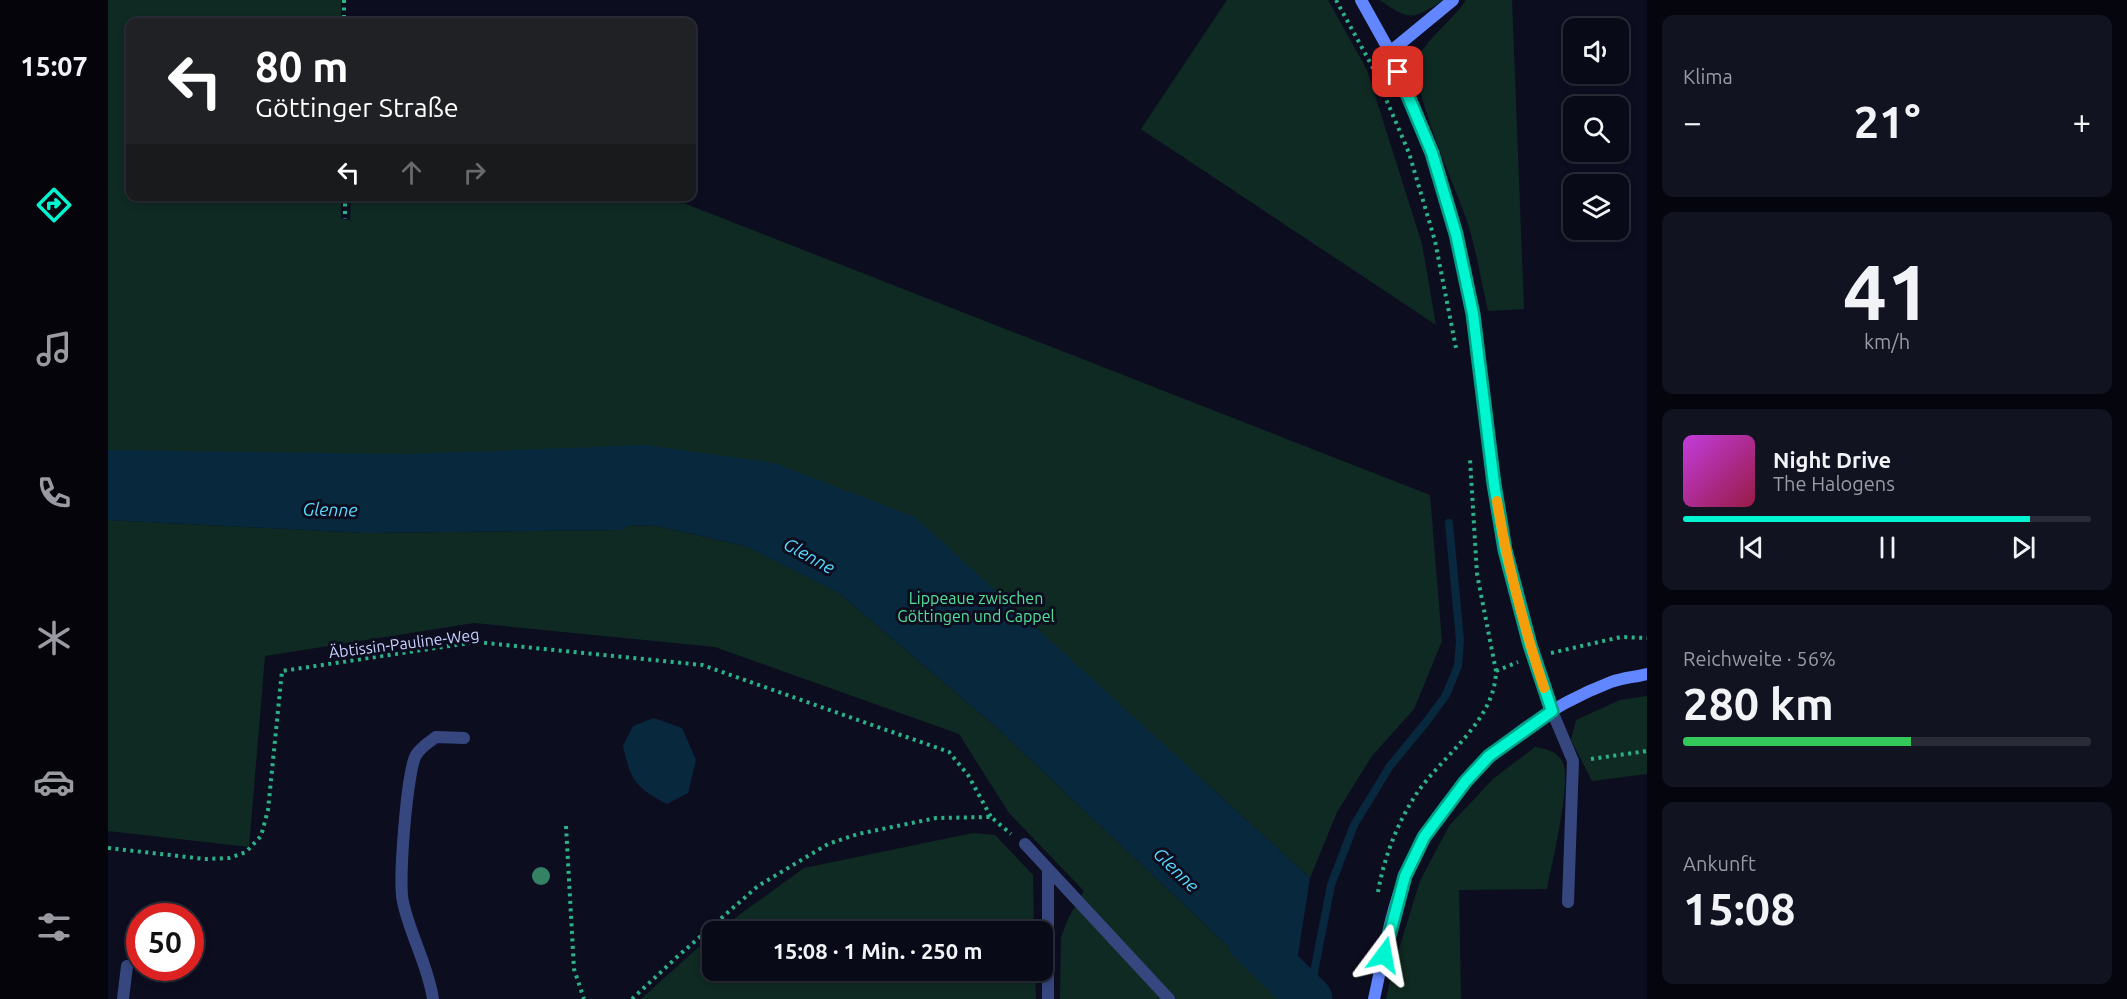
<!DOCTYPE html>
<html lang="de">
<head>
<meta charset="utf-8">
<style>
  :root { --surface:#090a18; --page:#121321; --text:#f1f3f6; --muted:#999aa2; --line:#292b37; --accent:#00f6d0 }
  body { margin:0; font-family:Ubuntu,sans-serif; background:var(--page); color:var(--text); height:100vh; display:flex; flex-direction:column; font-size:22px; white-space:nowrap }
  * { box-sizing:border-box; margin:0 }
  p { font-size:20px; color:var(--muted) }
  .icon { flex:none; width:33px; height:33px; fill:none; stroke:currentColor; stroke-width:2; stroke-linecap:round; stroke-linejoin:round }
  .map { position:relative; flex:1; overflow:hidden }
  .sheet { display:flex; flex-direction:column; gap:15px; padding:15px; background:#05060d; width:480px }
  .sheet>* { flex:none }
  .hud { position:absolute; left:18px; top:18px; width:570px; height:183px; border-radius:12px; box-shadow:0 3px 9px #0003,0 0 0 2px var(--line); background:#202124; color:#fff; overflow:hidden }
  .controls { position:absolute; left:1455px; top:18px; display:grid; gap:12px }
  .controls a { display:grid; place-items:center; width:66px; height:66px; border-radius:12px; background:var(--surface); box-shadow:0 3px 9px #0003,0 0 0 2px var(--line); font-size:30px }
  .speed { position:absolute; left:18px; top:903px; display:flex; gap:12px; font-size:30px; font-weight:700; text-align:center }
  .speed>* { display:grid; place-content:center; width:78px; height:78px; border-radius:50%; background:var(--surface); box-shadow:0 3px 9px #0003,0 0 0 2px var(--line); line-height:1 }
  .speed .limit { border:9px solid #d22; background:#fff; color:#111 }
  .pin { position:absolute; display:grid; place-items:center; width:51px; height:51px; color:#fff; margin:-26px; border-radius:12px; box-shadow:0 3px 9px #0006 }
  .me { position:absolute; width:66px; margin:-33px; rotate:13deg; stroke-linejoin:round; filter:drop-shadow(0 0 4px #0008) }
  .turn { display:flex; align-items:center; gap:21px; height:126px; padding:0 30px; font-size:27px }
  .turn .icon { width:78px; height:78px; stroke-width:2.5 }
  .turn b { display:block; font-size:42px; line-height:51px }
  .lanes { display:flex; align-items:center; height:57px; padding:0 30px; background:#0003; justify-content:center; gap:30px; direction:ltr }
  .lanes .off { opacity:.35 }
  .big { font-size:45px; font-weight:600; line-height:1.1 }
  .sheet .tile { flex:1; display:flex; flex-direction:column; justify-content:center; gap:9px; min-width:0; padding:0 21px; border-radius:12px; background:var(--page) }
  .sheet .dial { align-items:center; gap:0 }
  .dial b { font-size:78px; line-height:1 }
  .song { display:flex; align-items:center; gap:18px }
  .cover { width:72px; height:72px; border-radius:9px; background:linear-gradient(135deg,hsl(290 70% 55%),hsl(340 70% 35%)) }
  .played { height:6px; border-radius:3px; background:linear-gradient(90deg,var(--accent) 85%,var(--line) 85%) }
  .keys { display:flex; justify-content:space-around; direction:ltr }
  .heat { display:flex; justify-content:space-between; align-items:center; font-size:33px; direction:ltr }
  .charge { height:9px; border-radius:4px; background:linear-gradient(90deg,#34c759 56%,var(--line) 0) }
  .trip { position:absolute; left:594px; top:921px; width:351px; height:60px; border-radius:12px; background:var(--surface); box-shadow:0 3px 9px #0003,0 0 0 2px var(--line); font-weight:600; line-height:60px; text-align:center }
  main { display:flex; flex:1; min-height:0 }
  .dock { display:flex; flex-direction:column; width:108px; justify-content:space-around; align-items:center; background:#04040a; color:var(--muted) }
  .dock .icon { width:42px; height:42px }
  .dock .on { color:var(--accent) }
  .dock b { font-size:27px; color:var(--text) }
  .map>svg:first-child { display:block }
  .green { fill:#0f2a22 }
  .water { fill:#08283d }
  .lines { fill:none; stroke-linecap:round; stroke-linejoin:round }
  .stream { stroke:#08283d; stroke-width:8 }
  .river { stroke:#08283d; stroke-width:45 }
  .path { stroke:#2bb288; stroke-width:4; stroke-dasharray:3 4.5; stroke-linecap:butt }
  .lane { stroke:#36467f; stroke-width:12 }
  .street { stroke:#36467f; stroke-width:12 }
  .secondary { stroke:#6286ff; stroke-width:12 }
  .tree { fill:#348263 }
  .route-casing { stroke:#00a087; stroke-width:15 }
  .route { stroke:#00f6d0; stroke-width:10 }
  .slow { stroke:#f59e0b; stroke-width:10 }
  .labels { text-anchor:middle; stroke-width:6; stroke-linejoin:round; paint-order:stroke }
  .park-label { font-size:16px; fill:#55e09a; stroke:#0c0e20 }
  .street-label { font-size:16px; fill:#cbd2ff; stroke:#0c0e20 }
  .water-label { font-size:18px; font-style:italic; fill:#59dcff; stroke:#0c0e20 }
</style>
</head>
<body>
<main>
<nav class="dock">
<b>15:07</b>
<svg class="icon on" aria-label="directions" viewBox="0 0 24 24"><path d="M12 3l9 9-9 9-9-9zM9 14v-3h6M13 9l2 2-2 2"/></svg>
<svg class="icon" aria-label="music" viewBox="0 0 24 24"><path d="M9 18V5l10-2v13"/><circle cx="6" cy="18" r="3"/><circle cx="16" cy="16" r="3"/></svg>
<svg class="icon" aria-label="phone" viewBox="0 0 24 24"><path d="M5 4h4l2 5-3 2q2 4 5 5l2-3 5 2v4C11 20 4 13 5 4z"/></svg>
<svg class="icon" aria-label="climate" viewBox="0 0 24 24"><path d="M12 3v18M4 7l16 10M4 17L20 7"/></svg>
<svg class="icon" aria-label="car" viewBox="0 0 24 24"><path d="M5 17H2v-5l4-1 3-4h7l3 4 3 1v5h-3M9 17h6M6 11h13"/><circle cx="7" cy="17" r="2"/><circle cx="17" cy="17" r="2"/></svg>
<svg class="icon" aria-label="filters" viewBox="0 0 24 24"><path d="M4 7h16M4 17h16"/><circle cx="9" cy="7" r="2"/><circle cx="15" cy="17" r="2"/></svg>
</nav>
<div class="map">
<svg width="1539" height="999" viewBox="0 0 1539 999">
  <rect width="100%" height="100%" fill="#0c0e20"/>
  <g class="green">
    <polygon points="0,0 233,0 233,22 22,22 22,196 233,197 233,219 247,221 242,220 243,197 560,197 1322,495 1334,641 1306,709 1264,756 1229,812 1202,878 929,629 828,634 594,525 0,486"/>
    <polygon points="1119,0 1220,0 1259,70 1314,244 1328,325 1033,129"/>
    <path d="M 1272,0 L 1336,0 C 1305,19 1303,22 1272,0 Z"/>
    <path d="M 1358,0 L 1404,0 L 1416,309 L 1380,311 C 1373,280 1368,248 1358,218 C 1348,188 1302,85 1309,61 C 1315,42 1347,18 1358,0 Z"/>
    <polygon points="0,520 258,533 514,530 522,525 549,526 637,546 731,593 889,728 1176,999 952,999 953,937 961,917 976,891 901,813 851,734 607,647 366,623 157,656 141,847 0,831"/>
    <polygon points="1539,696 1539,774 1484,781 1463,740 1468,720 1512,700"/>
    <path d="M 1427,747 C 1439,749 1452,752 1456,766 C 1462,788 1444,863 1439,889 L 1351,890 L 1353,999 L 1278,999 L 1285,968 L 1312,881 L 1341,826 L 1385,779 Z"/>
    <polygon points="865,833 887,835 925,875 926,931 609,931 696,868"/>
    <polygon points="604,935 604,970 927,971 928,999 533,999"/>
  </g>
  <g class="water">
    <polygon points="537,445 666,463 807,517 1202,878 1183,999 1176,999 889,728 731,593 637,546 549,526 522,525 514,530 258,533 0,520 0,450 300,454"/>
    <path d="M 546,718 L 574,728 L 588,760 L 580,793 L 559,804 C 527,787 523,781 515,746 L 525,726 Z"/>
  </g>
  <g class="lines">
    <polyline class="stream" points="1201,998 1223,885 1246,825 1282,766 1319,721 1338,695 1350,666 1352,640 1341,523"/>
    <polyline class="river" points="1142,941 1202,999"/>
    <g class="path">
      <polyline points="236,0 236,22"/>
      <polyline points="1228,0 1264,66 1301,153 1327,241 1348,348"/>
      <polyline points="237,196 237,219"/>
      <polyline points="1443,653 1513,637 1539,638"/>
      <polyline points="1388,671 1410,662"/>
      <polyline points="1483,759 1539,751"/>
      <polyline points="458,826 466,969 476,999"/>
      <polyline points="0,848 97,859 121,858 138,852 153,836 160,810 174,671 368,642 594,665 841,752 860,775 883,817"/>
      <path d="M 1270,892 C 1276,858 1289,823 1309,793 C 1335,755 1387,721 1388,671 L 1369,574 L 1362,459"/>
      <polyline points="524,999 569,957 650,886 720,844 750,834 828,818 883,817 903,834"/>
    </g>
    <g class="lane">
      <polyline points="1444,711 1465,761 1460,902"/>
      <path d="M 325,999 C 320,965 302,935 295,902 C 290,883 299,771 308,755 C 313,747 321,742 328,737 L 356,738"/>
    </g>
    <g class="street">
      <polyline points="917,844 1061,999"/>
      <polyline points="15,999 19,966"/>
      <polyline points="940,999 940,871"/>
    </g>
    <g class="secondary">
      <polyline points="1253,0 1282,52 1324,153 1348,234 1365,314 1386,484 1397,550 1422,645 1444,711"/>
      <polyline points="1282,52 1345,0"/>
      <path d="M 1266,999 C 1275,959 1282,912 1298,875 C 1335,786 1414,716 1503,682 C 1514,678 1527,677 1539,674"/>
    </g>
  </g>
  <circle class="tree" cx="433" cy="876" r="9"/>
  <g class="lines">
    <defs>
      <polyline id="route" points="1276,955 1297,876 1316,837 1357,782 1381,756 1444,711 1422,645 1397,550 1386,484 1365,314 1348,234 1324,153 1290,72"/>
    </defs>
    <use href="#route" class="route-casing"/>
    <use href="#route" class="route"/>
    <path class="slow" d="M 1389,501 C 1399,565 1416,627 1436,688"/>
  </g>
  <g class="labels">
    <g class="park-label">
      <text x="868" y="604">Lippeaue zwischen<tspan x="868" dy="18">Göttingen und Cappel</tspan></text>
    </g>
    <g class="street-label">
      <text transform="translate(296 643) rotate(-7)" y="6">Äbtissin-Pauline-Weg</text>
    </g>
    <g class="water-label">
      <text transform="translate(222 510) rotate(1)" y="6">Glenne</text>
      <text transform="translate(701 556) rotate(29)" y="6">Glenne</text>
      <text transform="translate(1068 870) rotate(44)" y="6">Glenne</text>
    </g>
  </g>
</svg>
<div class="controls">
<a><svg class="icon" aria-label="sound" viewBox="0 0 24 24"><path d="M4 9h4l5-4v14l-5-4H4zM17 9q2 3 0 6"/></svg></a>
<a><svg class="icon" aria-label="search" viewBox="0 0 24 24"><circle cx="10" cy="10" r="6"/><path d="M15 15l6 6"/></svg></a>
<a><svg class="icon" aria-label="layers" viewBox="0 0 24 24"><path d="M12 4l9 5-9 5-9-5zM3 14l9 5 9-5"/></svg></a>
</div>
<div class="speed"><div class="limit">50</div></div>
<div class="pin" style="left:1290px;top:72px;background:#d93025"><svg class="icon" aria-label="arrive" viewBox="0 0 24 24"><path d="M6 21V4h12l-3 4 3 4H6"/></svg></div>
<svg class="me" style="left:1276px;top:955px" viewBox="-20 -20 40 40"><path d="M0-17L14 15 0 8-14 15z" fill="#00f6d0" stroke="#fff" stroke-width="4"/></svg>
<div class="trip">15:08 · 1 Min. · 250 m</div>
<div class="hud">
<div class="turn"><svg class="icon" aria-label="left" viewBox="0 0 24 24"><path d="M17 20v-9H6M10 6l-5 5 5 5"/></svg><div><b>80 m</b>Göttinger Straße</div></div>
<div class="lanes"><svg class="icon" aria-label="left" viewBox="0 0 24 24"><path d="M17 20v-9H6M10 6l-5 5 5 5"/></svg><svg class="icon off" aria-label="ahead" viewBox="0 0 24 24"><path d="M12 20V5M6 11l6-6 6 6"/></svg><svg class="icon off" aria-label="right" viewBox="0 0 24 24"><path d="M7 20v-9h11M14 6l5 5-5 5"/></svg></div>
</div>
</div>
<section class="sheet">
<div class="tile"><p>Klima</p>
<div class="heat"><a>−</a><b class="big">21°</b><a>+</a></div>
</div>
<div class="tile dial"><b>41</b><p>km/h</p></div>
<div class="tile">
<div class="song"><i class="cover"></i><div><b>Night Drive</b><p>The Halogens</p></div></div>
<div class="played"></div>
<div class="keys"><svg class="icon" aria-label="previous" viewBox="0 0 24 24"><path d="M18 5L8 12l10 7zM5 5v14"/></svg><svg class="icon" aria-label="pause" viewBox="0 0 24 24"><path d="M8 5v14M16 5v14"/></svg><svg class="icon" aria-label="next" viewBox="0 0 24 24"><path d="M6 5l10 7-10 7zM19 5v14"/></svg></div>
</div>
<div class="tile"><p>Reichweite · 56%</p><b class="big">280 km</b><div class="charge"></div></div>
<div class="tile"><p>Ankunft</p><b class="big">15:08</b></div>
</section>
</main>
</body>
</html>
